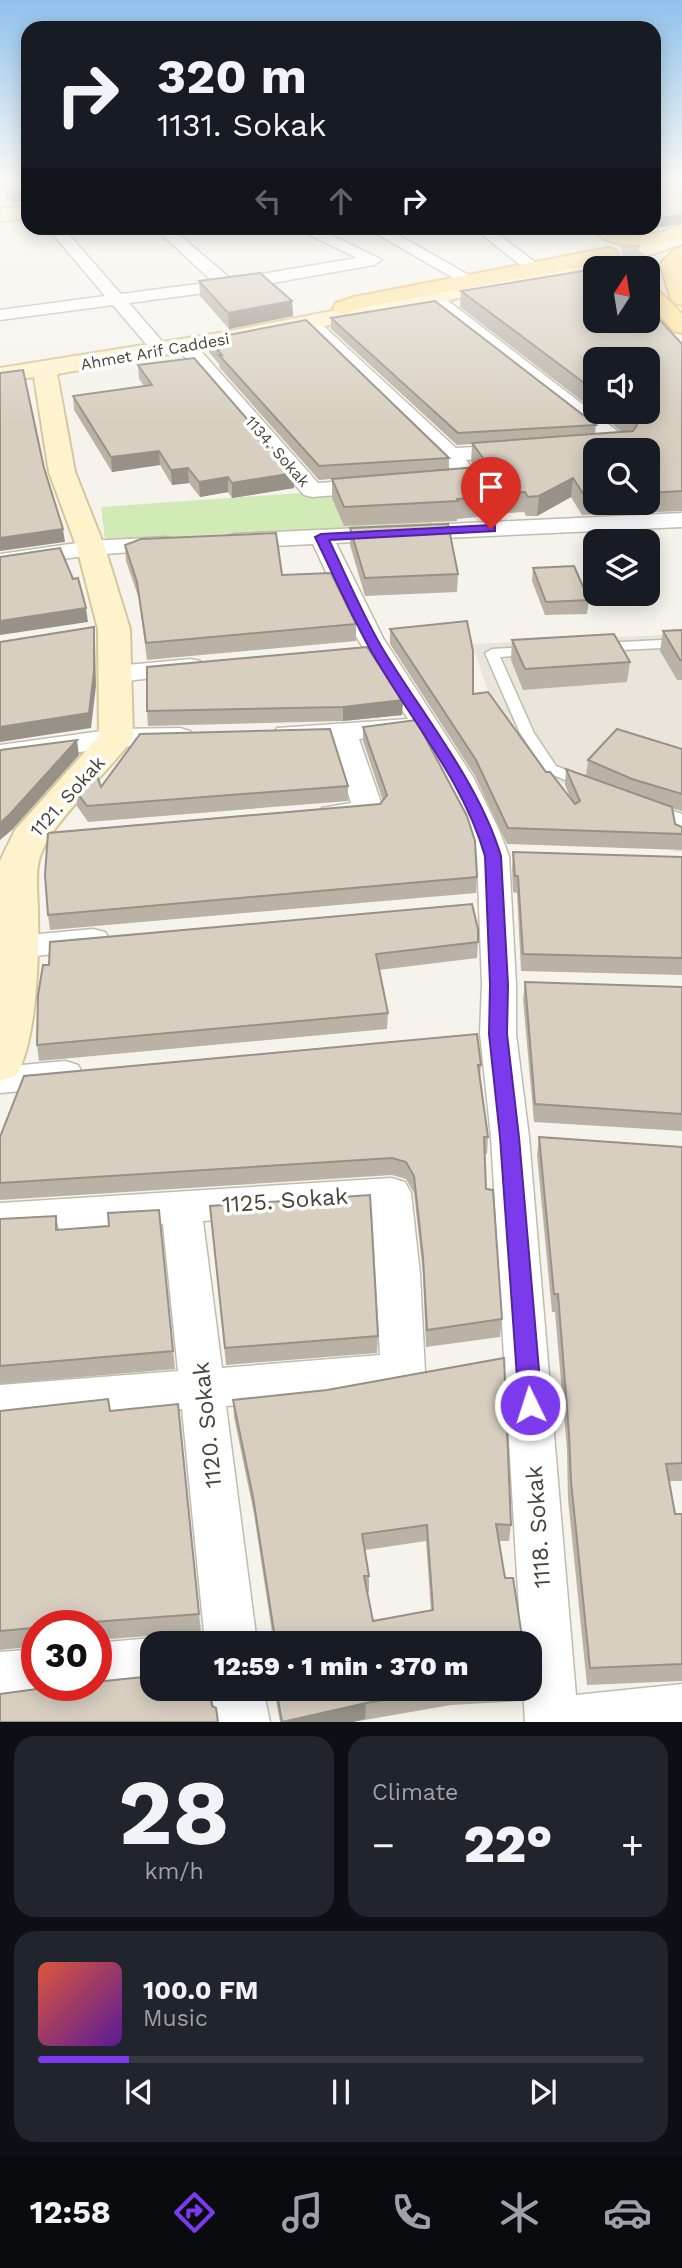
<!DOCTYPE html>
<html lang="en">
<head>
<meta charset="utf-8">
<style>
  :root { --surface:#171b24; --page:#20242c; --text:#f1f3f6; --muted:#9ea1a6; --line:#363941; --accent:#7c3aed }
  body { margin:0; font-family:"Work Sans",sans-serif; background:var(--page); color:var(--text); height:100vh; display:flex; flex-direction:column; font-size:26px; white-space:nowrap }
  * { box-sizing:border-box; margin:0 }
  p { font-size:23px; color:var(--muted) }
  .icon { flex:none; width:38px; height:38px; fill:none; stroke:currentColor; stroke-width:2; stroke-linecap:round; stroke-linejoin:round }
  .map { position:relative; height:1722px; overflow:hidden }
  .sheet { display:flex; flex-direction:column; gap:14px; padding:14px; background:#0d0f14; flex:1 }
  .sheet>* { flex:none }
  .banner { position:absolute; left:21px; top:21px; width:640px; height:214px; border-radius:21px; box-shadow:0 4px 18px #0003; background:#171b24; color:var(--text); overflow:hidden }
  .needle { width:46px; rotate:12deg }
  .fabs { position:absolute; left:583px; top:256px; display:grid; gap:14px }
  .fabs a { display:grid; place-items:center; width:77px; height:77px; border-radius:14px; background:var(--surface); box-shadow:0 4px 18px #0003; font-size:35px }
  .speed { position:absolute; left:21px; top:1610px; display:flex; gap:14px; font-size:35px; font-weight:700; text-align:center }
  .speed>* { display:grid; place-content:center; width:91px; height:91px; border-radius:50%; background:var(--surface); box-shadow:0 4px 18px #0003; line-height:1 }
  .speed .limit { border:10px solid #d22; background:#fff; color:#111 }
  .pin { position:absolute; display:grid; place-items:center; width:60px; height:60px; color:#fff; margin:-72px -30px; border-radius:50% 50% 50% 0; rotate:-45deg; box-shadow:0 0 7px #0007 }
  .pin .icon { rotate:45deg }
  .me { position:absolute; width:77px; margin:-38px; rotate:356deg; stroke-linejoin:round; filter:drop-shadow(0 0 5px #0008) }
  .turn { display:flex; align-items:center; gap:24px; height:147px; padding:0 21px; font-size:32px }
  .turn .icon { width:91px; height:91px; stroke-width:2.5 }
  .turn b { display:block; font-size:49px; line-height:60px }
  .lanes { display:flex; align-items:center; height:66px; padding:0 21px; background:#0003; justify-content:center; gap:35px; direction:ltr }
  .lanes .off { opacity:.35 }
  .big { font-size:52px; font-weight:800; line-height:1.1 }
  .sheet .widget { flex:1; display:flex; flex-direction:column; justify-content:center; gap:10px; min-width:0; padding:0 24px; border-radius:21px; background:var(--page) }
  .sheet .dial { align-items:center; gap:0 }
  .dial b { font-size:91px; line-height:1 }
  .song { display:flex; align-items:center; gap:21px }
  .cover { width:84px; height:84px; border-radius:10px; background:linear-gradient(135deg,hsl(10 70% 55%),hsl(270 70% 35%)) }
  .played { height:7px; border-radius:4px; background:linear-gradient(90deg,var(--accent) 15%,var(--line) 15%) }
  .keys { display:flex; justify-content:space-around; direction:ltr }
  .heat { display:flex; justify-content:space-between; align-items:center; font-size:38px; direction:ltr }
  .sheet .tiles { flex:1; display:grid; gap:14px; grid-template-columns:1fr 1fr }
  .widget:last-child { grid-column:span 2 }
  .trip { position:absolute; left:140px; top:1631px; width:402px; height:70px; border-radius:21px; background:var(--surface); box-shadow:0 4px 18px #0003; font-weight:800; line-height:70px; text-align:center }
  .tabs { display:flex; height:112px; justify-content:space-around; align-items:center; background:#090b0e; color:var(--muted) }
  .tabs .icon { width:49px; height:49px }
  .tabs .on { color:var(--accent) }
  .tabs b { font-size:32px; color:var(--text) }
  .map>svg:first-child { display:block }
  .residential { fill:#eae5da }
  .green { fill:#d2eab5 }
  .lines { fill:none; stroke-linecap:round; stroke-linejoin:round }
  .secondary-tunnel { stroke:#d4d0c8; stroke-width:20; stroke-dasharray:20 10; stroke-linecap:butt }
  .lane-casing { stroke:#c2bbae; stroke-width:3 }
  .street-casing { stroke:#c2bbae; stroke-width:3 }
  .secondary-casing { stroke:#d6c79b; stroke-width:4 }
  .primary-casing { stroke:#e6c16a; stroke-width:4 }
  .lane { fill:#fff; fill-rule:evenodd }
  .street { fill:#fff; fill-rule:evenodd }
  .secondary { fill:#fff3cd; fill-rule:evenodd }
  .primary { fill:#ffe39c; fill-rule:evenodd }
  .wall { fill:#bab2a6; fill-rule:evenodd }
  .shaded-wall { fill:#979187 }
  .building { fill:#d8cfc1; stroke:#979187; stroke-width:2; fill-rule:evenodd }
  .route { fill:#7c3aed; stroke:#51269a; stroke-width:2 }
  .labels { text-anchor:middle; stroke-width:7; stroke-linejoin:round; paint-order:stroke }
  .far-street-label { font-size:16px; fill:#4b4439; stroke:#fff }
  .street-label { font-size:19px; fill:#4b4439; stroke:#fff }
  .near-street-label { font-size:23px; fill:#4b4439; stroke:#fff }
</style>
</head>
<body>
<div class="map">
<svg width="682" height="1722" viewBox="0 0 682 1722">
  <rect width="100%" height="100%" fill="#f6f3ec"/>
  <polygon class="residential" points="682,634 682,852 674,852 669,823 538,774 491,700 472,644"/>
  <polygon class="green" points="414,485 432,523 105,540 101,507"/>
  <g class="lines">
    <polyline class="secondary-tunnel" points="593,262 647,250"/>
    <defs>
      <g id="lane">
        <polygon points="682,639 682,647 601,651 594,647 601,643"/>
        <polygon points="533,647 538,648 538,654 500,657 534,733 556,766 590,780 592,783 590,786 580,786 546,772 520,733 485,653 492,649"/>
        <polygon points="655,805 682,814 682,843 674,838 672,821 650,813 647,810"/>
      </g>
      <g id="street">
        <polygon points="48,228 63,228 121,294 213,282 155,228 171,228 231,279 357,258 301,231 299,228 317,228 382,260 374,265 250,287 129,303 161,340 152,345 146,344 113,305 0,320 0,310 105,296"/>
        <polygon points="367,228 386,228 481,282 473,287 467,286"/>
        <polygon points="474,228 490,228 544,269 536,274 530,273"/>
        <polygon points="437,296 443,297 629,440 632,444 629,448 589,450 586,446 589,442 603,439 431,305 428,301 431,297"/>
        <polygon points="310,318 316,319 456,448 513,445 520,447 524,451 520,455 513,457 466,460 480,479 477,484 438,488 430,486 427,481 430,476 454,473 443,460 304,327 301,323"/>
        <polygon points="185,339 192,341 318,483 376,479 384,481 387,486 384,491 312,497 304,495 178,349 176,345 178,341"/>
        <polygon points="682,513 682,527 336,543 383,638 473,777 499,830 509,856 516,984 516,1034 529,1137 576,1695 682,1684 682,1722 525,1722 523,1689 530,1689 530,1643 521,1643 491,1137 480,1034 482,984 477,856 457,803 415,729 403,734 359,739 384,811 380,817 333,823 322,820 318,814 322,808 351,803 332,741 287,742 277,740 273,734 277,728 408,719 357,638 313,544 235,548 227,546 223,541 227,536 235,534"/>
        <polygon points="166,537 174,539 178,544 174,549 91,555 0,568 0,554 91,541"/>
        <polygon points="191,659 200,661 204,667 200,673 116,682 107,680 103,674 107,668 116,666"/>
        <polygon points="180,728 190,731 194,737 190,743 116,747 0,763 0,745 116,729"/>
        <polygon points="93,929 105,932 110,940 105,948 18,958 6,955 1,947 6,939 18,936"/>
        <polygon points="65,1061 78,1065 83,1074 78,1083 65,1087 0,1093 0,1067"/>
        <path d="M 391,1178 L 405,1182 L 411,1193 L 420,1274 L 425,1372 L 419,1385 L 403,1391 L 226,1406 L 257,1643 L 205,1643 L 182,1409 L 0,1425 L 0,1385 L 178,1371 L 163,1224 L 0,1235 L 0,1203 ZM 372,1209 L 380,1355 L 222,1368 L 203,1221 Z"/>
        <polygon points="152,1638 164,1643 152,1643 154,1689 96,1695 78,1687 77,1685 96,1685 96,1643"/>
        <polygon points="37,1649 37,1685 59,1685 55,1693 37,1701 0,1704 0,1652"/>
        <polygon points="211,1689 263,1689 270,1722 216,1722"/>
      </g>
      <g id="secondary">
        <polygon points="28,206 28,218 0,221 0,209"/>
        <polygon points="682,231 682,244 647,256 637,250 640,246"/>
        <path d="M 597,259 L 604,261 L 607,265 L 605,268 L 300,331 L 57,374 L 75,472 L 105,548 L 130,629 L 133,738 C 110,772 48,823 39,860 C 35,876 38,897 38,913 C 39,956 37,1040 16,1076 L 0,1081 L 0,861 L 15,830 L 99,736 L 98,629 L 77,548 L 49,472 L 34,377 L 0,382 L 0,368 L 225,332 Z"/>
      </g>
      <g id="primary">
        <path d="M 682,225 L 682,238 C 661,246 612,251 596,232 L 599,228 C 615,227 628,234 644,234 C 658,235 669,229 682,225 Z"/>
        <polygon points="682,247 682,305 675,303 671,299 660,264 675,249"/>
        <polygon points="608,248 615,250 618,254 615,258 587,266 360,308 344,314 336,313 333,308 336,303 354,297"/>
        <polygon points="648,285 655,287 682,314 682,333 674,331 648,303"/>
      </g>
    </defs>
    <use href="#lane" class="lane-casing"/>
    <use href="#street" class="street-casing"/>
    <use href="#secondary" class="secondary-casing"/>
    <use href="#primary" class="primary-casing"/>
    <use href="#lane" class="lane"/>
    <use href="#street" class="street"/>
    <use href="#secondary" class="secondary"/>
    <use href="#primary" class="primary"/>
  </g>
  <g class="wall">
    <polygon points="0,181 28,181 12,203 0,190"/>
    <polygon points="199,281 292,301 293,316 229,329 200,296"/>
    <path d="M 461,291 L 682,344 L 682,511 L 582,515 L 571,497 L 537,516 L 526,516 L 524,512 L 478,515 L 478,517 L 457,519 L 457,521 L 344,526 L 332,498 L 332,479 L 319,480 L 220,368 L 219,364 L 209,352 L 208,339 L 449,458 L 449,470 L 475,468 L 471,462 L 472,444 L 457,445 L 331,329 L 331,318 L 596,425 L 595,434 L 622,432 L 596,411 L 648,411 L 595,359 L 595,411 L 460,307 ZM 595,450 L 648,450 L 648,502 L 595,502 Z"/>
    <polygon points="138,365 294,473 294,488 232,498 228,492 200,497 189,483 172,485 160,465 112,472 74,410 73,396 144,386 139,379"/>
    <polygon points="350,528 458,574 457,592 365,596 350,545"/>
    <polygon points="125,545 282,575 356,624 356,641 147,660 139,599 126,561"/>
    <polygon points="533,568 589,600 587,614 545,615 532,581"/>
    <polygon points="390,629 473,694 570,797 565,785 566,769 586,776 588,760 682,749 682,811 672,808 675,824 682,834 682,850 507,844 475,776 390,644"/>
    <polygon points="682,630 682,680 677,680 660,651 663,631"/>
    <polygon points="512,640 630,662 627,682 523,690 511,660"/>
    <polygon points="403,700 402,715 343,721 148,726 147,711"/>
    <polygon points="363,727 477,877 476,893 50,930 48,915 380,804 383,801 363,741"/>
    <polygon points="348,786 348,801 88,822 77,806 76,791 101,787"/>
    <polygon points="513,852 682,857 682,975 521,971 517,893 513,892 512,869"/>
    <polygon points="478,942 477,958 379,970 388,1013 387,1029 39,1061 37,1045 38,995"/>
    <polygon points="525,982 682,987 682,1131 534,1122 523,999"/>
    <polygon points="481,1065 480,1078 488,1137 487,1154 485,1154 486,1189 502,1319 500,1337 426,1347 423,1274 414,1193 406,1179 392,1175 0,1200 0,1137"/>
    <polygon points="539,1137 682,1147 682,1481 669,1481 675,1514 682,1514 682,1681 587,1685 568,1499 567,1450 555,1312 552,1312 537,1155"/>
    <polygon points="210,1206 378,1336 377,1353 226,1365"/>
    <polygon points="159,1210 175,1369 0,1384 0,1219 56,1216 59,1230 109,1226"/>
    <path d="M 233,1400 L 511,1525 L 509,1541 L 499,1541 L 505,1578 L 523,1643 L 273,1639 L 254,1514 L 234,1417 ZM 426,1541 L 431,1611 L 373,1621 L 367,1592 L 369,1592 L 369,1576 L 365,1550 Z"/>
    <polygon points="178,1404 201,1632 96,1640 96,1626 37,1626 37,1646 0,1650 0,1411 110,1411"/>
    <polygon points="274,1689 523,1689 521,1701 451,1705 353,1722 280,1722"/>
  </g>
  <g class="shaded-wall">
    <polygon points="654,181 682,181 682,183 654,189"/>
    <polygon points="28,188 28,201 12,203 11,190"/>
    <polygon points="682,215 682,224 651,229 651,228 654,228 654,219"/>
    <polygon points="292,301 293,316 229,329 228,313"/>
    <polygon points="159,451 160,465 112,472 111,457"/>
    <polygon points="188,468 189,483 172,485 171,470"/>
    <polygon points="294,473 294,488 232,498 232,483"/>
    <polygon points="228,477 228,492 200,497 199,482"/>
    <polygon points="573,478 571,497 537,516 539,496"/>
    <polygon points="63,529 65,542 0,551 0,538"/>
    <polygon points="86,608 88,622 0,635 0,621"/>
    <polygon points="94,627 95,641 96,686 91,728 0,742 0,727"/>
    <polygon points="403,700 402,715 343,721 343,707"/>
    <polygon points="77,740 79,755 12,830 0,840 0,823"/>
    <polygon points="366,1703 365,1719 353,1722 282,1722"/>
  </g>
  <g class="building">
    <polygon points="1,181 28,181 28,188 11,190"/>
    <polygon points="682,187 682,215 654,219 654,191"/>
    <polygon points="595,269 595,320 648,320 648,307 682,344 682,491 648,493 648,450 595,450 595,495 584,495 573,478 539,496 528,497 525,492 478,495 479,497 457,499 458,501 344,507 332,479 478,467 483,458 472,443 633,431 637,425 633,419 622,411 648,411 648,359 595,359 595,391 461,291"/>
    <polygon points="260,273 292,301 228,313 199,281"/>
    <polygon points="435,301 596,425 458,433 331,318"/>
    <polygon points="306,320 449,458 319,466 219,355 222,355 208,339"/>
    <polygon points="194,358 294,473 232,483 228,477 199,482 188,468 171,470 159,451 111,457 73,396 152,385 138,365"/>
    <polygon points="23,370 44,468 63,529 0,538 0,373"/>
    <polygon points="448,524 458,574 365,578 350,528"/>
    <polygon points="276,533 282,575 331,573 356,624 146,643 137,582 125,545 141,539"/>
    <polygon points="60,548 73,579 78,578 86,608 0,621 0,557"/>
    <polygon points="574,566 589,600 546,602 533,568"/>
    <polygon points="467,621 473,651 473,694 488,692 546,772 550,772 575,804 580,801 566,769 672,807 675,824 682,827 682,834 508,828 476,760 390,629"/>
    <polygon points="94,627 94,671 89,713 0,727 0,642"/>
    <polygon points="682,630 682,660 680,660 663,631"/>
    <polygon points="614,634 630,662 525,669 512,640"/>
    <polygon points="367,647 403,700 343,707 147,711 147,667"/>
    <polygon points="416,720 467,816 475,841 477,877 48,915 45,875 48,833 380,804 387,795 363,727"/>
    <polygon points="330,729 348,786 87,806 76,791 95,770 101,787 140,734"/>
    <polygon points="617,729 682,749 682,794 632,779 588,760"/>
    <polygon points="77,740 10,814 0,823 0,750"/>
    <polygon points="513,852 682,857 682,958 523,954 518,876 515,876"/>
    <polygon points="472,904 478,929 478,942 376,954 388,1013 37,1045 38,995 43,965 49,965 50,942"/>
    <polygon points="525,982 682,987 682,1114 535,1104"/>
    <polygon points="477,1034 481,1065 478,1065 488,1137 484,1137 486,1189 493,1190 502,1319 427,1330 423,1257 414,1176 406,1162 392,1158 0,1183 0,1137 24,1076"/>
    <polygon points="539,1137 682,1147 682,1463 666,1464 675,1514 682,1514 682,1664 590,1668 571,1481 569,1433 558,1294 554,1294"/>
    <polygon points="370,1195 378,1336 225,1348 210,1206"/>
    <polygon points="159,1210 173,1351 0,1366 0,1219 56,1216 56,1230 109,1226 108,1213"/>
    <path d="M 504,1358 L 511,1525 L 496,1524 L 505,1578 L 513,1578 L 523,1643 L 268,1643 L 268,1640 L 275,1638 L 253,1497 L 233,1400 L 327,1390 ZM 427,1525 L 433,1610 L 373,1621 L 364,1576 L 369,1576 L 362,1534 Z"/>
    <polygon points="108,1399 110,1411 178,1404 199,1614 93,1622 90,1625 86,1626 37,1626 37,1628 33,1628 0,1631 0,1411"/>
    <polygon points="152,1676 152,1689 209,1689 212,1706 216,1708 218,1722 0,1722 0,1694 66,1685 96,1685 96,1682"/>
    <polygon points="276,1689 463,1689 452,1689 366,1703 282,1722"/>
  </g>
  <linearGradient id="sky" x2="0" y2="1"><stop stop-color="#8fc1ec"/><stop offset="0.43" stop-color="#fbfaf6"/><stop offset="1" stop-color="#fbfaf6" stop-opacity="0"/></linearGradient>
  <rect width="682" height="422" fill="url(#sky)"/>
  <path class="route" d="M 491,525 L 495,526 L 495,531 L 329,540 C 347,577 363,616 384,651 C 423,715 479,783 501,856 L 508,985 L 507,1034 L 519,1137 L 542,1405 L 538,1412 L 530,1415 L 522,1412 L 519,1405 L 500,1137 L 489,1034 L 490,985 L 485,856 C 463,779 408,717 370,649 C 350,613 333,574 315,537 L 321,534 Z"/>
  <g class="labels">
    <g class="far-street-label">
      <text transform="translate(155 351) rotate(-10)" y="6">Ahmet Arif Caddesi</text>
      <text transform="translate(278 451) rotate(49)" y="6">1134. Sokak</text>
    </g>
    <g class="street-label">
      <text transform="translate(67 796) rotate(-48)" y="7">1121. Sokak</text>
    </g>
    <g class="near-street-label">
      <text transform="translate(285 1200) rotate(-4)" y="8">1125. Sokak</text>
      <text transform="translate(207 1425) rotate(-96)" y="8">1120. Sokak</text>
      <text transform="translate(538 1527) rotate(-94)" y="8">1118. Sokak</text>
    </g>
  </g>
</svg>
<div class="fabs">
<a><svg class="needle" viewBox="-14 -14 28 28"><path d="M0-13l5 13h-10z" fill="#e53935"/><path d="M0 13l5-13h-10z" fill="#9ea1a6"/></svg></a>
<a><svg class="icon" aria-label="sound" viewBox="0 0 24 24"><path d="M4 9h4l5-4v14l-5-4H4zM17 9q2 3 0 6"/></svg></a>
<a><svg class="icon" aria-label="search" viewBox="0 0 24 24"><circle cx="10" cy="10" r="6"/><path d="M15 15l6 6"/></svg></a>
<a><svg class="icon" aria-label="layers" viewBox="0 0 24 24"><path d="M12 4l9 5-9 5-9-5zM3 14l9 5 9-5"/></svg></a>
</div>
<div class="speed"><div class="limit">30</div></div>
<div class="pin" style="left:491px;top:529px;background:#d93025"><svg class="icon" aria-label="arrive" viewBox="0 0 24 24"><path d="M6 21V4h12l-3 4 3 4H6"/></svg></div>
<svg class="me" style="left:530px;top:1405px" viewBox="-20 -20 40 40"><circle r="17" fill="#7c3aed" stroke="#fff" stroke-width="3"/><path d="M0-11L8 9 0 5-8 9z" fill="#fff"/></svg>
<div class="trip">12:59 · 1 min · 370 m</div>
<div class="banner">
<div class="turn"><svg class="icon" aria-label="right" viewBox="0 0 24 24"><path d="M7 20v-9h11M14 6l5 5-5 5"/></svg><div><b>320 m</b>1131. Sokak</div></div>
<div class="lanes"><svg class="icon off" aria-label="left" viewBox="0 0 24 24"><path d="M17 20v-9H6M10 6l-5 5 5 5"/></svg><svg class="icon off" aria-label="ahead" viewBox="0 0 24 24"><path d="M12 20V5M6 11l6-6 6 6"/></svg><svg class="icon" aria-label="right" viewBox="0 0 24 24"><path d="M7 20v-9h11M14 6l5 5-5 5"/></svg></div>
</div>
</div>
<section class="sheet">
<div class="tiles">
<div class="widget dial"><b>28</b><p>km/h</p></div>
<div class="widget"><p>Climate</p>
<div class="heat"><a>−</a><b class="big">22°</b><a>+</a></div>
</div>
<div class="widget">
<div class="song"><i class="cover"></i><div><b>100.0 FM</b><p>Music</p></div></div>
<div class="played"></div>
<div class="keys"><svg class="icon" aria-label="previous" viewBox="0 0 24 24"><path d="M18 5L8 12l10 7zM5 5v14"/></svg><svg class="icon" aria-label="pause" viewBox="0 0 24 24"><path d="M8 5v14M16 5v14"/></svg><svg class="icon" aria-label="next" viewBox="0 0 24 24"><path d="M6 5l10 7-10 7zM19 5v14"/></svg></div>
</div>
</div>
</section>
<nav class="tabs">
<b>12:58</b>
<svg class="icon on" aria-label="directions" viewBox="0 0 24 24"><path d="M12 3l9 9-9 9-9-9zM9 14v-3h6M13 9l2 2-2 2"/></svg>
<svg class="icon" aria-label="music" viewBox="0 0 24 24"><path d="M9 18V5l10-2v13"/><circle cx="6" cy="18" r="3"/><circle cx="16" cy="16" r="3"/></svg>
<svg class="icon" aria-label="phone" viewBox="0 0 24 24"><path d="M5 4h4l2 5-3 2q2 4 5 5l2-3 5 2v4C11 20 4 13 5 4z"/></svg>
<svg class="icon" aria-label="climate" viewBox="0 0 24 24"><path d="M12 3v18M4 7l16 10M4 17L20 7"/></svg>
<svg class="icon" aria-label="car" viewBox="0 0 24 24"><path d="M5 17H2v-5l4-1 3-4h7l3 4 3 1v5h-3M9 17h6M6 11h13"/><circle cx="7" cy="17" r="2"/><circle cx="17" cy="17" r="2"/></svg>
</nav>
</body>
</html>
